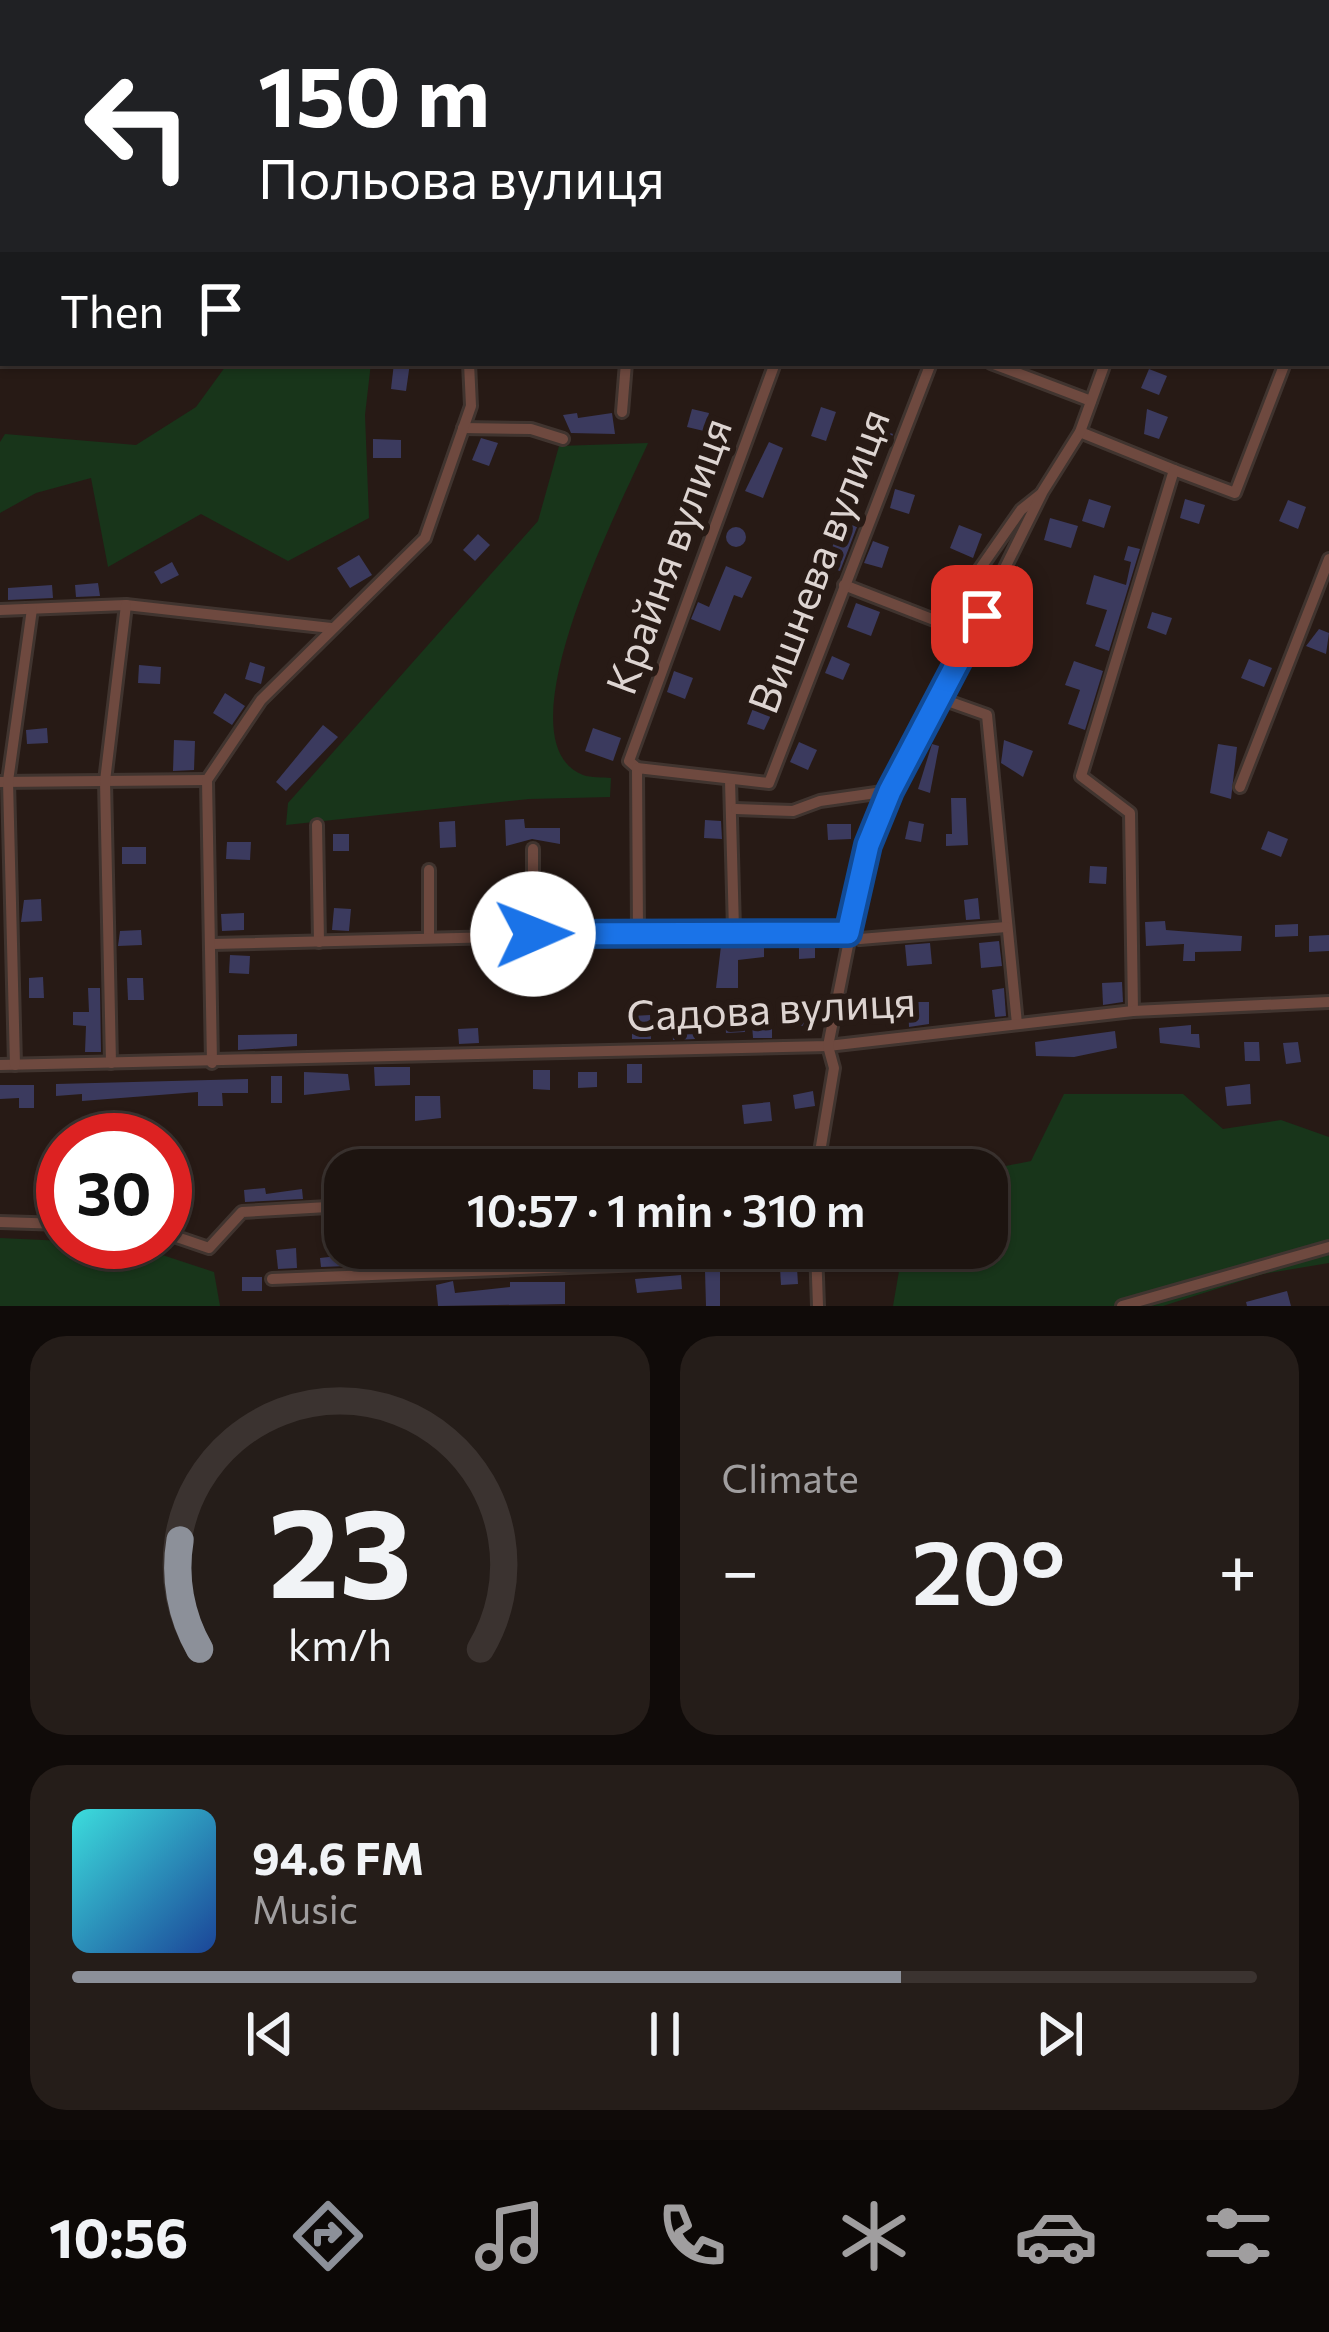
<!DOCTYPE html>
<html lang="en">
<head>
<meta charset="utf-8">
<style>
  :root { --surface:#1d1410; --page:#251d19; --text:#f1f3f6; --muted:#a09e9f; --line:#3b3330; --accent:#8c9099 }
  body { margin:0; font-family:Commissioner,sans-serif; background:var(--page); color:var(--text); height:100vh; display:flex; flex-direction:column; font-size:45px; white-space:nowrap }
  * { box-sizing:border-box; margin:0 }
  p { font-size:39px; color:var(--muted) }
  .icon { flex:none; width:66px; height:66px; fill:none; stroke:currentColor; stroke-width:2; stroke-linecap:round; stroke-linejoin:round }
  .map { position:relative; height:1306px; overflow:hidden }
  .sheet { display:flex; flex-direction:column; gap:30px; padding:30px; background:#100b09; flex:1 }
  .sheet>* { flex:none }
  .top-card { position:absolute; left:0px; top:0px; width:1329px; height:366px; box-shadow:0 3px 9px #0004,0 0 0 3px var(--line); background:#202124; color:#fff; overflow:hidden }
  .speed { position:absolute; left:36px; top:1113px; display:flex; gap:24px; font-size:60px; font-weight:700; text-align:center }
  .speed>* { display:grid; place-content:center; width:156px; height:156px; border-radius:50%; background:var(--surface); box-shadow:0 3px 9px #0004,0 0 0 3px var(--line); line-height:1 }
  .speed .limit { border:18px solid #d22; background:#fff; color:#111 }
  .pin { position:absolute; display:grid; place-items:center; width:102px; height:102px; color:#fff; margin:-51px; border-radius:24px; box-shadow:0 6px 18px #0006 }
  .me { position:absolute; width:132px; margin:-66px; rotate:89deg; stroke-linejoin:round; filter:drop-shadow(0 0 9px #0008) }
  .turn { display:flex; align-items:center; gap:42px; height:252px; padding:0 60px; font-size:54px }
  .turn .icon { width:156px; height:156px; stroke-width:2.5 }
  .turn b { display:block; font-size:84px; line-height:102px }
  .then { display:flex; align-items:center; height:114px; padding:0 60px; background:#0003; gap:24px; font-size:45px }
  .big { font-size:90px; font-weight:600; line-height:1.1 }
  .sheet .tile { flex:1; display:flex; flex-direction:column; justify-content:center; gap:18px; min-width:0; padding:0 42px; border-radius:36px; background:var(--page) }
  .sheet .dial { align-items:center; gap:0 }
  .dial svg { height:312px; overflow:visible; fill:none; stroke:var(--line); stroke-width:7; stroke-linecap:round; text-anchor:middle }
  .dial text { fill:var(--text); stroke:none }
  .song { display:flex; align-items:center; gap:36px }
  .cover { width:144px; height:144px; border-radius:18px; background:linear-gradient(135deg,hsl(180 70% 55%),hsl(220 70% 35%)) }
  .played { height:12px; border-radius:6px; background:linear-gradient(90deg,var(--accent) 70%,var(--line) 70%) }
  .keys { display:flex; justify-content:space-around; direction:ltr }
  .heat { display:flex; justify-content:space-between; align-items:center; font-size:66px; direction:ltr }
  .sheet .tiles { flex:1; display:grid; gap:30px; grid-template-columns:1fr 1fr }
  .tile:last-child { grid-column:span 2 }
  .trip { position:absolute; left:324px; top:1149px; width:684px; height:120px; border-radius:36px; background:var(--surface); box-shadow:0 3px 9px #0004,0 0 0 3px var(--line); font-weight:600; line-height:120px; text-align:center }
  .tab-bar { display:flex; height:192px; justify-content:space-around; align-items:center; background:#0c0806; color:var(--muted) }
  .tab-bar .icon { width:84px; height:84px }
  .tab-bar .on { color:var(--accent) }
  .tab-bar b { font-size:54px; color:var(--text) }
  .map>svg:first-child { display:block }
  .green { fill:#18351a }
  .building { fill:#3b3a5e }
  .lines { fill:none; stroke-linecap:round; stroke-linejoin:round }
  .minor-casing { stroke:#40342f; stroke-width:16 }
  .minor { stroke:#6e493f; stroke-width:10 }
  .route-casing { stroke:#114b97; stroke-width:30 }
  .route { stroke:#1a73e8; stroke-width:21 }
  .labels { text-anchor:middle; stroke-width:12; stroke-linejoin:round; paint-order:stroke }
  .street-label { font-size:42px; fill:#ddd4d1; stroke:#271a15 }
</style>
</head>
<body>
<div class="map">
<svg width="1329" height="1306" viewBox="0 0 1329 1306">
  <rect width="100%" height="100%" fill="#271a15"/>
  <g class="green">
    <polygon points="289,0 565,0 290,3"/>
    <polygon points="228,363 371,363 365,415 369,518 288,561 201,514 108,567 91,478 36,493 0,513 0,442 5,434 136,445 196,407"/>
    <path d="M 648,443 C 624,499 496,741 583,775 C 591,778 603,777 611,778 L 610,797 L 529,799 L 286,825 L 288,803 L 538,521 L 559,446 Z"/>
    <polygon points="1064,1094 1183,1094 1223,1129 1281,1120 1329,1137 1329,1263 1263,1274 1163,1306 893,1306 903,1248 987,1248 986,1170 1031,1161"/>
    <polygon points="0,1238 129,1244 214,1272 220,1306 0,1306"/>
  </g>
  <g class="building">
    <polygon points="394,363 410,363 406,391 391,389"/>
    <polygon points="1149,369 1167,376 1159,395 1141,388"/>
    <polygon points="821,407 836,412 826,441 811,436"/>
    <polygon points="692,409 709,413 704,431 687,427"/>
    <polygon points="1147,409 1168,417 1159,439 1144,434"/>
    <polygon points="577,413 578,418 612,413 615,434 571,433 563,415"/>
    <polygon points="873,427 893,434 888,447 869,441"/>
    <polygon points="481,438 498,443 489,466 472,460"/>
    <polygon points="373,439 401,440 401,458 373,458"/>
    <polygon points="769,442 783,448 763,498 745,491"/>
    <polygon points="895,489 915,495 909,514 890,508"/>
    <polygon points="1089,499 1111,506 1104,528 1082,521"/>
    <polygon points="1185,499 1205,505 1199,524 1180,518"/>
    <polygon points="1288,500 1306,507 1298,529 1279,521"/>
    <polygon points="1050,518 1078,526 1071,548 1044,540"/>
    <polygon points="841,521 857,527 840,571 826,566"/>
    <polygon points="959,525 982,534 973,558 950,548"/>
    <circle cx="736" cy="537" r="10"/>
    <polygon points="478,534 490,545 475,561 463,550"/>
    <polygon points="873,541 889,547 882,568 864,563"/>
    <polygon points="1128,546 1140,549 1109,651 1095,646 1107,610 1086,604 1094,575 1126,585 1131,562 1124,560"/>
    <polygon points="359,555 372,575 350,588 337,568"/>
    <polygon points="172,562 179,575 161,584 154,572"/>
    <polygon points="726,566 752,577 742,598 734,595 720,631 691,619 698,602 709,607"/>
    <polygon points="98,583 100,596 76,597 75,585"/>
    <polygon points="52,585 53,598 8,600 8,588"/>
    <polygon points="806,592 823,598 815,619 798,613"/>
    <polygon points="856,603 880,612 871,636 847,627"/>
    <polygon points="1152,612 1172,618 1166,635 1147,628"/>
    <polygon points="1319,629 1329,633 1326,654 1306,646"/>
    <polygon points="832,656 850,664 843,680 825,673"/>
    <polygon points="1249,659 1272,668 1264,687 1241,678"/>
    <polygon points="1074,661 1103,671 1085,730 1068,724 1080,690 1065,685"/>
    <polygon points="250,662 265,667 261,684 245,679"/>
    <polygon points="139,665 161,667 160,684 138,683"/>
    <polygon points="674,671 693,678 685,699 667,692"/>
    <polygon points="767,671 788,679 764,730 747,724"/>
    <polygon points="225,693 245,706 232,725 213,713"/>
    <polygon points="323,725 338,737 286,791 276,782"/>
    <polygon points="47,728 48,743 27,744 26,730"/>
    <polygon points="593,728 621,738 613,761 585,751"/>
    <polygon points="174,740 195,741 194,770 173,771"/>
    <polygon points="1004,740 1033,751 1023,777 1001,763"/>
    <polygon points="799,742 817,750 808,770 790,762"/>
    <polygon points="932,744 939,746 930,793 918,789"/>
    <polygon points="1218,744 1237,747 1231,799 1210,793"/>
    <polygon points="951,798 966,798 968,845 946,846 946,834 952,834"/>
    <polygon points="524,819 525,828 560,828 560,844 532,839 506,846 505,820"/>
    <polygon points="705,820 721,821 722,839 704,838"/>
    <polygon points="455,821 456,847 440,848 439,822"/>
    <polygon points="909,821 924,824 921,842 905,839"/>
    <polygon points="827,824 851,824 851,839 828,840"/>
    <polygon points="1268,831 1288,839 1281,857 1261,849"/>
    <rect x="333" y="834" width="16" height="17"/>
    <polygon points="227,842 251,842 250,860 226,859"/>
    <rect x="122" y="847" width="24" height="17"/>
    <polygon points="1090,866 1107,867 1106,884 1089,883"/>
    <polygon points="978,898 980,919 966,920 964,900"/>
    <polygon points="41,899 42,921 21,922 24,900"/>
    <polygon points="509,903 523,903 523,924 510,925"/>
    <polygon points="334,908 351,909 349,931 332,930"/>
    <polygon points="244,913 244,930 222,931 221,914"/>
    <polygon points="1165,921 1166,930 1242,936 1241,951 1195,952 1195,961 1183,961 1184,944 1146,946 1145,922"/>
    <polygon points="1298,924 1298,936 1275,937 1275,925"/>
    <polygon points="141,930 142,945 118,946 120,931"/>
    <polygon points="1329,935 1329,951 1309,952 1309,936"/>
    <polygon points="815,939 815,958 799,959 799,940"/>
    <polygon points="999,941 1002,966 981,968 979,943"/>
    <polygon points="764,943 764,957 738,960 738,988 716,988 721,946"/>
    <polygon points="930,943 932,964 907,966 905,945"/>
    <polygon points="230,955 250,956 249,974 229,973"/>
    <polygon points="43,977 44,998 29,998 29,978"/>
    <polygon points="127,978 143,978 144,1000 128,1000"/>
    <polygon points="1122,982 1123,1002 1103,1005 1102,983"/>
    <polygon points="88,988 100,988 101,1052 85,1052 86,1026 73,1025 73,1012 89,1012"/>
    <polygon points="1004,988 1006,1016 995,1017 992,990"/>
    <polygon points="908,1002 929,1002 929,1024 909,1027"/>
    <polygon points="795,1010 815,1011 814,1027 794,1025"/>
    <polygon points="725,1013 744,1013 745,1032 726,1033"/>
    <polygon points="650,1015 651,1039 632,1039 632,1016"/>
    <polygon points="694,1018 695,1039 673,1040 672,1019"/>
    <polygon points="772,1023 772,1038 753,1038 752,1024"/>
    <polygon points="1191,1025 1191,1034 1199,1034 1200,1048 1160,1043 1159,1028"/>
    <polygon points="478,1028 479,1043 459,1044 458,1029"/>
    <polygon points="1115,1031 1117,1048 1074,1057 1036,1056 1035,1042"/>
    <polygon points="297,1034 297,1046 238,1050 238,1035"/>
    <polygon points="1244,1042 1259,1042 1260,1061 1245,1061"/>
    <polygon points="1298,1042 1301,1062 1286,1064 1283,1043"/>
    <rect x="627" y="1064" width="15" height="19"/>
    <polygon points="374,1067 410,1067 410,1085 375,1086"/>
    <polygon points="533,1070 550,1070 550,1090 533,1089"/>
    <polygon points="304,1072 348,1074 350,1090 304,1095"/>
    <polygon points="578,1072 597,1072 597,1087 578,1088"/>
    <rect x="271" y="1076" width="11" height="27"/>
    <polygon points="248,1079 248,1093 222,1093 223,1106 198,1106 198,1092 82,1101 82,1094 56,1096 56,1084"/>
    <polygon points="1250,1084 1251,1104 1227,1106 1225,1087"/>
    <polygon points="0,1085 34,1085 34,1108 19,1108 19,1098 0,1099"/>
    <polygon points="813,1091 815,1106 795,1109 793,1095"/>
    <polygon points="415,1096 440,1096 441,1118 415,1121"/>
    <polygon points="770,1102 772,1121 744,1124 742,1105"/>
    <polygon points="672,1152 674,1170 656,1170 655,1153"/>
    <polygon points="806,1154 807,1169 785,1170 784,1156"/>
    <polygon points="265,1188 266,1194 302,1189 303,1199 245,1202 244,1190"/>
    <polygon points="296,1248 297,1268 278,1269 276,1250"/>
    <polygon points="516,1248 570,1248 571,1256 515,1259"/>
    <polygon points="373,1252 374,1265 321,1267 320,1258"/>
    <polygon points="780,1268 797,1268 798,1284 781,1285"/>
    <polygon points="705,1271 720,1271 720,1306 706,1306"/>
    <polygon points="681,1275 682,1289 637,1293 635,1279"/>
    <rect x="242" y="1277" width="20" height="14"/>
    <polygon points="453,1281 455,1293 510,1287 510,1282 565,1282 565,1304 438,1306 436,1285"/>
    <polygon points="1287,1291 1291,1306 1247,1306 1246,1302"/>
  </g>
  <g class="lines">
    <defs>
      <g id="minor">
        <polyline points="986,0 994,3"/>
        <polyline points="589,3 590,0"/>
        <polyline points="1245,3 1250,0"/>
        <polyline points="1326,133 1329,139"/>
        <polyline points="1326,258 1329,250"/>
        <polyline points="991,363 1091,401"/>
        <polyline points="622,412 626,363"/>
        <polyline points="463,428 531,429 563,439"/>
        <polyline points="1080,432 1174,470"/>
        <polyline points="844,585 942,623 1021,510 1041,494"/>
        <polyline points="0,610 126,605 331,628"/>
        <polyline points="942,699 987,715 1017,1024"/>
        <polyline points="637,768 629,761 775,363"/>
        <polyline points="730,780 734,930"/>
        <polyline points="0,782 207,780"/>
        <polyline points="1240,787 1329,559"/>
        <polyline points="736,809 793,811 820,801 890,791"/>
        <polyline points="317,825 319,942"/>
        <polyline points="533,849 533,934"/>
        <polyline points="429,870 429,936"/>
        <polyline points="638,932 637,768 769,783 931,363"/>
        <polyline points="212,944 836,929 860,939 1006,927"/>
        <polyline points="1133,1011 1130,813 1081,776 1174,470 1235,493 1285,363"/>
        <polyline points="111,1063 105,781 126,605"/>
        <polyline points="212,1063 207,780 261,700 425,538 471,406 469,363"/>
        <polyline points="0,1065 828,1046 1133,1011 1329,1002"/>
        <polyline points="15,1065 8,781 32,609"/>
        <polyline points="817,1170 834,1068 828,1046 868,845 1043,491 1080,432 1105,363"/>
        <polyline points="0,1222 63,1224"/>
        <polyline points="165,1233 209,1248 242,1212 345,1206"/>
        <polyline points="816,1248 818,1306"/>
        <polyline points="272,1279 816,1257"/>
        <polyline points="1122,1306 1329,1247"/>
      </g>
    </defs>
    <use href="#minor" class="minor-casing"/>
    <use href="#minor" class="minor"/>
  </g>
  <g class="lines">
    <defs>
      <polyline id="route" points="533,934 848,933 868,845 890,791 982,616"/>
    </defs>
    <use href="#route" class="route-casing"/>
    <use href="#route" class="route"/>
  </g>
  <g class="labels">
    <g class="street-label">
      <text transform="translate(669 556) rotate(-70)" y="15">Крайня вулиця</text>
      <text transform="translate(819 561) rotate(-69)" y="15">Вишнева вулиця</text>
      <text transform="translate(771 1009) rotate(-3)" y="15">Садова вулиця</text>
    </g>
  </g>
</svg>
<div class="speed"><div class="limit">30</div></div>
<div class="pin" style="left:982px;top:616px;background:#d93025"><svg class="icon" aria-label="arrive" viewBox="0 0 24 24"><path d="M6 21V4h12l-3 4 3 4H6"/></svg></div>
<svg class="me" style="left:533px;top:934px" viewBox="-20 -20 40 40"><circle r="19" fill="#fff"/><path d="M0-13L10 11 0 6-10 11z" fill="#1a73e8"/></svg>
<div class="trip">10:57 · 1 min · 310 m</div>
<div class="top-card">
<div class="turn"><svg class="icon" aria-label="left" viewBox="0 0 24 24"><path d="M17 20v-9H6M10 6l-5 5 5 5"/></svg><div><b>150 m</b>Польова вулиця</div></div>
<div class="then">Then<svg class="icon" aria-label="arrive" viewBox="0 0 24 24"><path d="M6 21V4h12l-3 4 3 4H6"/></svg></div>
</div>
</div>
<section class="sheet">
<div class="tiles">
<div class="tile dial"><svg viewBox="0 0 100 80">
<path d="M14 69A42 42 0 1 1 86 69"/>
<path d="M14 69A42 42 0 0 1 9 41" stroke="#8c9099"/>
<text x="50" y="56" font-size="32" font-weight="700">23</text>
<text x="50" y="72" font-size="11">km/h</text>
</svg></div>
<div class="tile"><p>Climate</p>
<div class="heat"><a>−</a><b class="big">20°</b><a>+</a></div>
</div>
<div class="tile">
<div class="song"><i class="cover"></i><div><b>94.6 FM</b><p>Music</p></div></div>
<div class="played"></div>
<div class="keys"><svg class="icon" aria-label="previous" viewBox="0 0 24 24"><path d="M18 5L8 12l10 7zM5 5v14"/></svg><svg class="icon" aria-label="pause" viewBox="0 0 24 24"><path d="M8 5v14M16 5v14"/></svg><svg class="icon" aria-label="next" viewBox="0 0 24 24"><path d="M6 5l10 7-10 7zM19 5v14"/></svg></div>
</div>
</div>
</section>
<nav class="tab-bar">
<b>10:56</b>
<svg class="icon on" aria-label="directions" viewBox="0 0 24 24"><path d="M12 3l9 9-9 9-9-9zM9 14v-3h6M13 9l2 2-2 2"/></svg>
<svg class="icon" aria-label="music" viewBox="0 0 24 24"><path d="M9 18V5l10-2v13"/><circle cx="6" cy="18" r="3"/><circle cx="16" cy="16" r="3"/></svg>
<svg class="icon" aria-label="phone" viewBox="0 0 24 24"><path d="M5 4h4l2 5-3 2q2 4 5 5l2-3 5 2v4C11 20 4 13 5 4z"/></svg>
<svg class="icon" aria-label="climate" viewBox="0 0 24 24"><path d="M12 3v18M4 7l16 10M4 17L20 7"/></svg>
<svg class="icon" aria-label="car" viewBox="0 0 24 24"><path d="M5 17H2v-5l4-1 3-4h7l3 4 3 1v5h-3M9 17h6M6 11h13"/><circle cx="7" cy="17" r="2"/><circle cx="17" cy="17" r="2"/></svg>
<svg class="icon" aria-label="filters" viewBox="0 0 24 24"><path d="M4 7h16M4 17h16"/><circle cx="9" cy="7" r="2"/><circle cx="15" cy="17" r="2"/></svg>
</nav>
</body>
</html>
